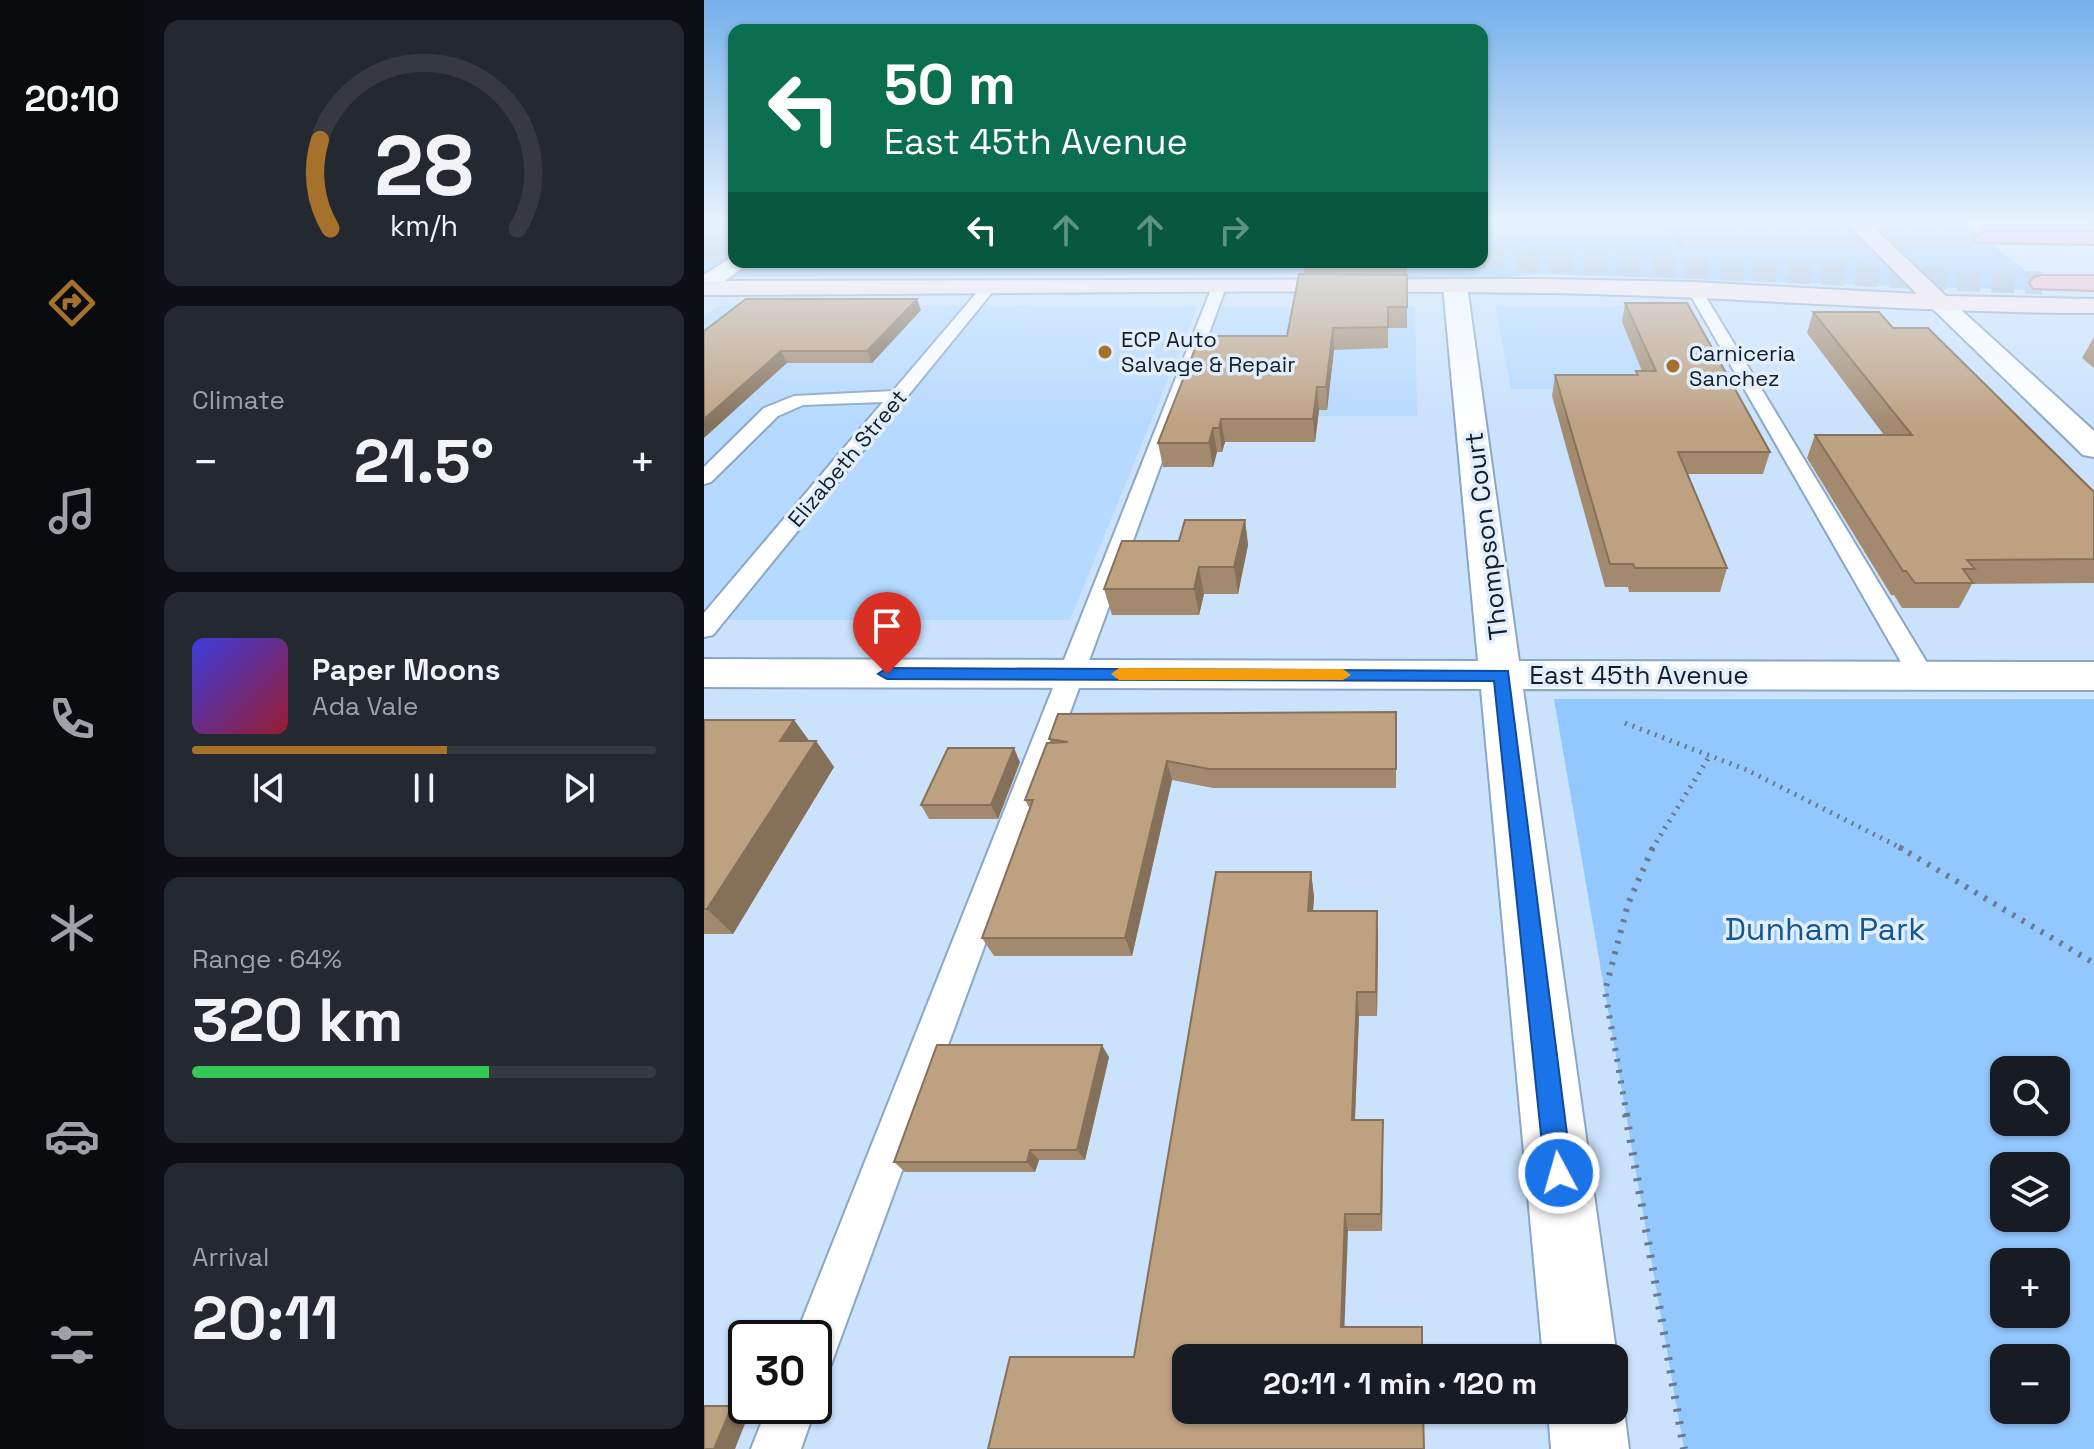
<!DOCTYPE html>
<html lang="en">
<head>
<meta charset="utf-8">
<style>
  :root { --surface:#171b24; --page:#242831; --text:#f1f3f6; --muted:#9ea1a6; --line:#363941; --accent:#a6712b }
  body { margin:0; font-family:"Space Grotesk",sans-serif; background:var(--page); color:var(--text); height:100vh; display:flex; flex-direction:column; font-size:30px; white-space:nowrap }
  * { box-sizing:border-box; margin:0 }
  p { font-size:26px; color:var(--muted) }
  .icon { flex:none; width:44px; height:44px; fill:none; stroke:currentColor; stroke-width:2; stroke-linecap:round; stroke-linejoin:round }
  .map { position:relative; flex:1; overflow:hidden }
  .details { display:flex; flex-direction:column; gap:20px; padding:20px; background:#0d0f14; width:560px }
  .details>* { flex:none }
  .guide { position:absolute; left:24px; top:24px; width:760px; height:244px; border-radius:16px; box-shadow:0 2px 6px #0004; background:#0b6e4f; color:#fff; overflow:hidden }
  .buttons { position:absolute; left:1286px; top:1056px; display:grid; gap:16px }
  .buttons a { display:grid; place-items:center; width:80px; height:80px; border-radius:16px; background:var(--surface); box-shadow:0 2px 6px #0004; font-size:40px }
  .speed { position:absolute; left:24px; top:1320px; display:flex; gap:16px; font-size:40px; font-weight:700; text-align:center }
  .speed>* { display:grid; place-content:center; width:104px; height:104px; border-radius:50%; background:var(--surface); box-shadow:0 2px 6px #0004; line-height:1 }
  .speed .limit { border:4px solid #111; border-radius:12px; background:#fff; color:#111 }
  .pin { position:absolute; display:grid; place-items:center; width:68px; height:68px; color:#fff; margin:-82px -34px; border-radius:50% 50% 50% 0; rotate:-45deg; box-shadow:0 0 8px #0007 }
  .pin .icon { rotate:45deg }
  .me { position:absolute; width:88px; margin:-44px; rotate:354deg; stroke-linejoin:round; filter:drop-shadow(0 0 6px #0008) }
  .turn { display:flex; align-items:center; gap:28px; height:168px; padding:0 24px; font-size:36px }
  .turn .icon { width:104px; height:104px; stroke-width:2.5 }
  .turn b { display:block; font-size:56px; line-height:68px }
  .lanes { display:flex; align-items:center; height:76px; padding:0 24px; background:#0003; justify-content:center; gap:40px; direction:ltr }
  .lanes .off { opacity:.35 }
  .big { font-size:60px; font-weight:600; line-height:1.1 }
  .details .card { flex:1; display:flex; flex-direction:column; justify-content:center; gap:12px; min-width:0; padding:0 28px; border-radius:16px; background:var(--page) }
  .details .dial { align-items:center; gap:0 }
  .dial svg { height:208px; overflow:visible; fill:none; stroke:var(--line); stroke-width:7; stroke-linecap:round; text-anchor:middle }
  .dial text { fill:var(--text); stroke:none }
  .song { display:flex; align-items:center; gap:24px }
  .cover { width:96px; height:96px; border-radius:12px; background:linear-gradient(135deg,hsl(240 70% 55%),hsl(350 70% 35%)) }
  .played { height:8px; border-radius:4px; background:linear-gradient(90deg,var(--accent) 55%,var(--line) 55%) }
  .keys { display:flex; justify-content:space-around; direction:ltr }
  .heat { display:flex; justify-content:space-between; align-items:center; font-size:44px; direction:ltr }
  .charge { height:12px; border-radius:6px; background:linear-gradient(90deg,#34c759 64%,var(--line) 0) }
  .trip { position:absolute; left:468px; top:1344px; width:456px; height:80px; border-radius:16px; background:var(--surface); box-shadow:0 2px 6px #0004; font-weight:600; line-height:80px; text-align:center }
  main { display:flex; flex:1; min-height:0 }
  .menu { display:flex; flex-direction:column; width:144px; justify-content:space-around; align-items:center; background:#090b0e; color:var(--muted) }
  .menu .icon { width:56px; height:56px }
  .menu .current { color:var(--accent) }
  .menu b { font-size:36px; color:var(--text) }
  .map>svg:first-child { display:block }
  .built { fill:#b5d9ff }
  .green { fill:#93c8fe; fill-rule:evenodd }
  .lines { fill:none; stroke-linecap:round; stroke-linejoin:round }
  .highway-tunnel { stroke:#a5bbd2; stroke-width:23; stroke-dasharray:23 11; stroke-linecap:butt }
  .lane-casing { stroke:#8aa7c6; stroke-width:4 }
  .street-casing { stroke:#8aa7c6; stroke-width:4 }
  .secondary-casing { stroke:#8aa7c6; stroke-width:4 }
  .highway-casing { stroke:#a9808a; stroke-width:4 }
  .path-far3 { stroke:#697b8d; stroke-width:3; stroke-dasharray:1 3; stroke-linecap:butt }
  .path-far2 { stroke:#697b8d; stroke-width:5; stroke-dasharray:2 6; stroke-linecap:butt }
  .path-far1 { stroke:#697b8d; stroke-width:6; stroke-dasharray:3 8; stroke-linecap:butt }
  .path { stroke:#697b8d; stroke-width:8; stroke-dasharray:3 10; stroke-linecap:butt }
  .lane { fill:#fff; fill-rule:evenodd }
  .street { fill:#fff; fill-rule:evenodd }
  .secondary { fill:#fee8ec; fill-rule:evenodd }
  .highway { fill:#fbb4be; fill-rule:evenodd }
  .wall { fill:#a38a6f }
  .shaded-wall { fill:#85715a }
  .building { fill:#bea181; stroke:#85715a; stroke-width:2 }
  .route { fill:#1a73e8; stroke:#114b97; stroke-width:2 }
  .slow { fill:#f59e0b }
  .poi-dot { fill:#a6712b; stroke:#e2eefb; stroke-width:3 }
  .labels { text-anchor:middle; stroke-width:7; stroke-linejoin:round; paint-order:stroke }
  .far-poi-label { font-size:22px; fill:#121e29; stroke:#e2eefb; text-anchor:start }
  .far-street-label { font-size:22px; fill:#121e29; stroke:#e2eefb }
  .street-label { font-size:26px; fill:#121e29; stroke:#e2eefb }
  .near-park-label { font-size:32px; fill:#105793; stroke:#e2eefb }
</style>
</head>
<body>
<main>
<nav class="menu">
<b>20:10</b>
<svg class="icon current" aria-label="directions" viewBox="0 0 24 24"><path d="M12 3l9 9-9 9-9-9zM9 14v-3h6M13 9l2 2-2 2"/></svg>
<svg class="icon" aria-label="music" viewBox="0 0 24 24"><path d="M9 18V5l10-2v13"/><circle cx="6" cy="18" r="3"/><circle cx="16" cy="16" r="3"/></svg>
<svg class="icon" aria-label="phone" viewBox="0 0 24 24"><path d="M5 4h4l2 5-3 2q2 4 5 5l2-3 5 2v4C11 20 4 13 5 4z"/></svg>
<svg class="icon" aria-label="climate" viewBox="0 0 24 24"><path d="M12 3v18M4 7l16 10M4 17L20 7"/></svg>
<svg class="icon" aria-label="car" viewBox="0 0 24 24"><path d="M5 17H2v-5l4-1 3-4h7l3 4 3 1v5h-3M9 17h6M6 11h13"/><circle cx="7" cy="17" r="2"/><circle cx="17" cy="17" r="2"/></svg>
<svg class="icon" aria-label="filters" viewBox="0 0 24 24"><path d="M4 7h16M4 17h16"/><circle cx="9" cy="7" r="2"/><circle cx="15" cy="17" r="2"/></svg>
</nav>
<section class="details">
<div class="card dial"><svg viewBox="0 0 100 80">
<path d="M14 69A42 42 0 1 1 86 69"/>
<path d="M14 69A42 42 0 0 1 10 35" stroke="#a6712b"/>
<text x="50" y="56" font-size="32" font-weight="700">28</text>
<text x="50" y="72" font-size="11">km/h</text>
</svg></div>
<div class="card"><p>Climate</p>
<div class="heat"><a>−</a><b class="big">21.5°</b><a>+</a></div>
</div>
<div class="card">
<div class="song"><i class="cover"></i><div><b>Paper Moons</b><p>Ada Vale</p></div></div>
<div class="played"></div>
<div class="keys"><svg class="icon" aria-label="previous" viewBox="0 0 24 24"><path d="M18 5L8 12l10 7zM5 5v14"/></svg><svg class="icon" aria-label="pause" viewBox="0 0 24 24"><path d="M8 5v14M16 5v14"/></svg><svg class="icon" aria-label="next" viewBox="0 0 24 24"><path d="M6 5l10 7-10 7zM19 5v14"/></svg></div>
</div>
<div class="card"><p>Range · 64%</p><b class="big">320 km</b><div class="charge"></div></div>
<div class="card"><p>Arrival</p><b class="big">20:11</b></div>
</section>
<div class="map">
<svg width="1390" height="1449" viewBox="0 0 1390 1449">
  <rect width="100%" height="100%" fill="#cae2fc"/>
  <g class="built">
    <polygon points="14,305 494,306 366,620 0,620 0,316"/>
    <polygon points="513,306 711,306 713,416 472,416"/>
    <polygon points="791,306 985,306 1032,389 807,389"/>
  </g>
  <g class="green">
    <path d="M 0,223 L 30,223 L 30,262 L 778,262 L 778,223 L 1260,223 L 1348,291 L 833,274 C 778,281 716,283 662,274 L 0,277 Z"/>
    <path d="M 850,699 L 1390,699 L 1390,1449 L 980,1449 ZM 1300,1070 L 1352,1070 L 1352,1122 L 1300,1122 ZM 1300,1166 L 1352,1166 L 1352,1218 L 1300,1218 ZM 1300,1262 L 1352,1262 L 1352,1314 L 1300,1314 ZM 1300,1358 L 1352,1358 L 1352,1410 L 1300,1410 Z"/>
  </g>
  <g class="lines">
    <g class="highway-tunnel">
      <polyline points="972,238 1280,238"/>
      <polyline points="0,251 30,251"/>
      <polyline points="778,258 1338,283"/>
    </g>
    <defs>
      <g id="lane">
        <polygon points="285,283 292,287 290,290 9,635 0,637 0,613 179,402 99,405 74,416 7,482 0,484 0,467 60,408 90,396 189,391 280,284"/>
        <polygon points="515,283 522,287 133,1348 127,1365 110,1371 110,1338 91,1338 508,287"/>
        <polygon points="990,285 997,289 1231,676 1227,682 1218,685 1209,682 1205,676 983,289"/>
        <polygon points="110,1400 112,1406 97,1449 47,1449 64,1406 110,1406"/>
      </g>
      <g id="street">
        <polygon points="28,257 30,262 47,262 8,290 0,292 0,275"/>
        <polygon points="751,279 759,281 763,286 815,661 1390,662 1390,690 819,689 913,1358 910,1365 910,1358 839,1358 777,689 0,687 0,659 774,661 739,286 743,281"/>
        <polygon points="1236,296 1244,298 1390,431 1390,457 1379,455 1228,308 1224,303 1228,298"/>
        <polygon points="910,1385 920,1410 925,1449 847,1449 844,1410 910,1410"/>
      </g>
      <path id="secondary" d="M 1143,223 L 1165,223 L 1242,296 L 1390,299 L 1390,313 C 1208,313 1027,296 846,293 C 564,289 282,294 0,295 L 0,281 L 842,279 L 990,282 L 1213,294 Z"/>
      <g id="highway">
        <polygon points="1280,232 1390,232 1390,244 1273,242 1270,238"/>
        <polygon points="1338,276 1390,276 1390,290 1330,288 1326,283 1330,278"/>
      </g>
    </defs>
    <use href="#lane" class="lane-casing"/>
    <use href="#street" class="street-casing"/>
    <use href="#secondary" class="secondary-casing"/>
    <use href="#highway" class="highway-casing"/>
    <polyline class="path-far3" points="962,223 979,249"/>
    <g class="path-far2">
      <polyline points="921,723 1043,770 1199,849"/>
      <polyline points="948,849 1005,757"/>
    </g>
    <g class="path-far1">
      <polyline points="1195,847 1390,963"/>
      <polyline points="923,1116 901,991 924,904 949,847"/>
    </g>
    <polyline class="path" points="922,1114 980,1449"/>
    <use href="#lane" class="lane"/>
    <use href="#street" class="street"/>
    <use href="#secondary" class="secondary"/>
    <use href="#highway" class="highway"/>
  </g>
  <g class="wall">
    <polygon points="703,264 703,328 684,328 684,348 630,350 623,410 615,410 611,442 521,442 518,452 513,452 509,467 459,467 454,443 583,336 600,274 600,266"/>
    <polygon points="921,303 1066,452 1059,474 983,474 1023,568 1016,592 925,592 924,587 901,587 848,396 851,375 932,375 932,371 938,371 918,322"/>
    <polygon points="217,310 168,363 83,363 0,331"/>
    <polygon points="1109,312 1189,328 1390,492 1390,583 1268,584 1255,608 1198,608 1190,595 1187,595 1103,458 1111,435 1180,435 1103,333"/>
    <polygon points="1390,337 1390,368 1378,358"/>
    <polygon points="541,520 544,545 534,594 500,594 495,615 408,615 400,589 475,541"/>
    <polygon points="692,712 692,788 509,788 468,780 428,956 290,956 278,938 326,809 321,800 347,743 345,739"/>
    <polygon points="0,720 90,720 105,741 112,741 130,767 29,934 0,934"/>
    <polygon points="316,762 294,819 225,819 217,805"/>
    <polygon points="607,872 610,897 609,911 674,936 673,1016 655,1016 651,1120 679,1140 678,1231 644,1231 430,1357"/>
    <polygon points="405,1057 381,1160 335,1160 331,1172 201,1172 190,1162"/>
  </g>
  <g class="shaded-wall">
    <polygon points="213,299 217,310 168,363 163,351"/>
    <polygon points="629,328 630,350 623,410 622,387"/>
    <polygon points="77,351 83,363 0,438 0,419"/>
    <polygon points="613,387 615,410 611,442 609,419"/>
    <polygon points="517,419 521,442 518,452 515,428"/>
    <polygon points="509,428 513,452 509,467 505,443"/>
    <polygon points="541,520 544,545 534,594 530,567"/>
    <polygon points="495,567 500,594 495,615 490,589"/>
    <polygon points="90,720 109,746 112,741 130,767 29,934 3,909 76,741"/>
    <polygon points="310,748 316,762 294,819 287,805"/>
    <polygon points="463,761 468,780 428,956 421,938"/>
    <polygon points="607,872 610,897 607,936 604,911"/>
    <polygon points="673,911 674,936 673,1016 672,992"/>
    <polygon points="653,992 655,1016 650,1140 648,1120"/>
    <polygon points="398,1045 405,1057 381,1160 373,1150"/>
    <polygon points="679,1120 679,1140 678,1231 677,1214"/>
    <polygon points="326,1150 335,1160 331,1172 323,1162"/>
    <polygon points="641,1214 644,1231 640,1340 637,1327"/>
    <polygon points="28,1406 46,1411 31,1449 10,1449"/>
  </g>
  <g class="building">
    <polygon points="601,262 700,262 703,264 600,266"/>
    <polygon points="595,274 703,275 703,307 684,307 684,327 629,328 622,387 613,387 609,419 517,419 515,428 509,428 505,443 454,443 496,336 583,336"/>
    <polygon points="42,299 213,299 163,351 77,351 0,419 0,331"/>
    <polygon points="921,303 983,303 1066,452 974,452 1023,568 931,568 929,564 906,564 851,375 934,375 932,371 952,371"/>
    <polygon points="1109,312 1175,312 1189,328 1224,328 1390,492 1390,559 1263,560 1271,569 1259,569 1269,583 1211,583 1202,571 1199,571 1111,435 1208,435"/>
    <polygon points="481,520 541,520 530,567 495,567 490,589 400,589 418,541 475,541"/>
    <polygon points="692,712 692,769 505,769 463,761 421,938 278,938 329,800 321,800 343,743 364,742 345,739 354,714"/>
    <polygon points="0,720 90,720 76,741 112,741 3,909 0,909"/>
    <polygon points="244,748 310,748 287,805 217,805"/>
    <polygon points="512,872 607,872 604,911 673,911 672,992 653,992 648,1120 679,1120 677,1214 641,1214 637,1327 718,1327 718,1358 482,1358 482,1410 719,1410 720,1449 284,1449 306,1357 430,1357"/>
    <polygon points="233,1045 398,1045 373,1150 326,1150 323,1162 190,1162"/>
    <polygon points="0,1406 28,1406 10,1449 0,1449"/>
  </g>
  <linearGradient id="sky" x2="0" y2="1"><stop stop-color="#75b0ea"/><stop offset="0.52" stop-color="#e7f2fe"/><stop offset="1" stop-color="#e7f2fe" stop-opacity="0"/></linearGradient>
  <rect width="1390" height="426" fill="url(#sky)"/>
  <polygon class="route" points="183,668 804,671 868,1173 864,1183 855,1187 845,1183 841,1173 790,681 183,679 174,674"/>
  <polygon class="slow" points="415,668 639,669 647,675 639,680 415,680 407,674"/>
  <g class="poi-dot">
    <circle cx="401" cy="352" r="8"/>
    <circle cx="969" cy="366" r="8"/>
  </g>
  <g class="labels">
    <g class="far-poi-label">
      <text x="417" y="347">ECP Auto<tspan x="417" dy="25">Salvage &amp; Repair</tspan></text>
      <text x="985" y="361">Carniceria<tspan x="985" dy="25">Sanchez</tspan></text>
    </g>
    <g class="far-street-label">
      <text transform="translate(143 458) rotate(-50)" y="8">Elizabeth Street</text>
    </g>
    <g class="street-label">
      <text transform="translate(782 536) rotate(-97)" y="9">Thompson Court</text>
      <text x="935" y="684">East 45th Avenue</text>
    </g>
    <g class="near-park-label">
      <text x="1121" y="940">Dunham Park</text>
    </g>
  </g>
</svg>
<div class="buttons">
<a><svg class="icon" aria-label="search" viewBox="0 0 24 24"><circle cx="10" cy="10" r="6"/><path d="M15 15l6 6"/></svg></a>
<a><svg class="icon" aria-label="layers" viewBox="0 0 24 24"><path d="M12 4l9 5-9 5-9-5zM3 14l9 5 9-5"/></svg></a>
<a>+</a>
<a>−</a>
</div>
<div class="speed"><div class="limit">30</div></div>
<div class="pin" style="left:183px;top:674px;background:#d93025"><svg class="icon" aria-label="arrive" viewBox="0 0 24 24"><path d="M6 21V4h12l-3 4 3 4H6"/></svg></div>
<svg class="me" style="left:855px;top:1173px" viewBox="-20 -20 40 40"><circle r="17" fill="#1a73e8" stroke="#fff" stroke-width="3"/><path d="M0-11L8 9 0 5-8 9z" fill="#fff"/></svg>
<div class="trip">20:11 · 1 min · 120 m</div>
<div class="guide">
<div class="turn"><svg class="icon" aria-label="left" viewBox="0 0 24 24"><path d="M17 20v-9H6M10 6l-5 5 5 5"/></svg><div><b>50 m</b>East 45th Avenue</div></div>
<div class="lanes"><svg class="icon" aria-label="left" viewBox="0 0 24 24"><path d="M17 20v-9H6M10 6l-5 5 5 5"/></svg><svg class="icon off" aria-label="ahead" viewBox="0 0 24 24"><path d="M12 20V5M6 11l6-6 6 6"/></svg><svg class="icon off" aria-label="ahead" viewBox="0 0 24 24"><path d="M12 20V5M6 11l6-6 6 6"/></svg><svg class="icon off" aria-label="right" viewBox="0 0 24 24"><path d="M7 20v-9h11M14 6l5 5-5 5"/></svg></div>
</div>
</div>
</main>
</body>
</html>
